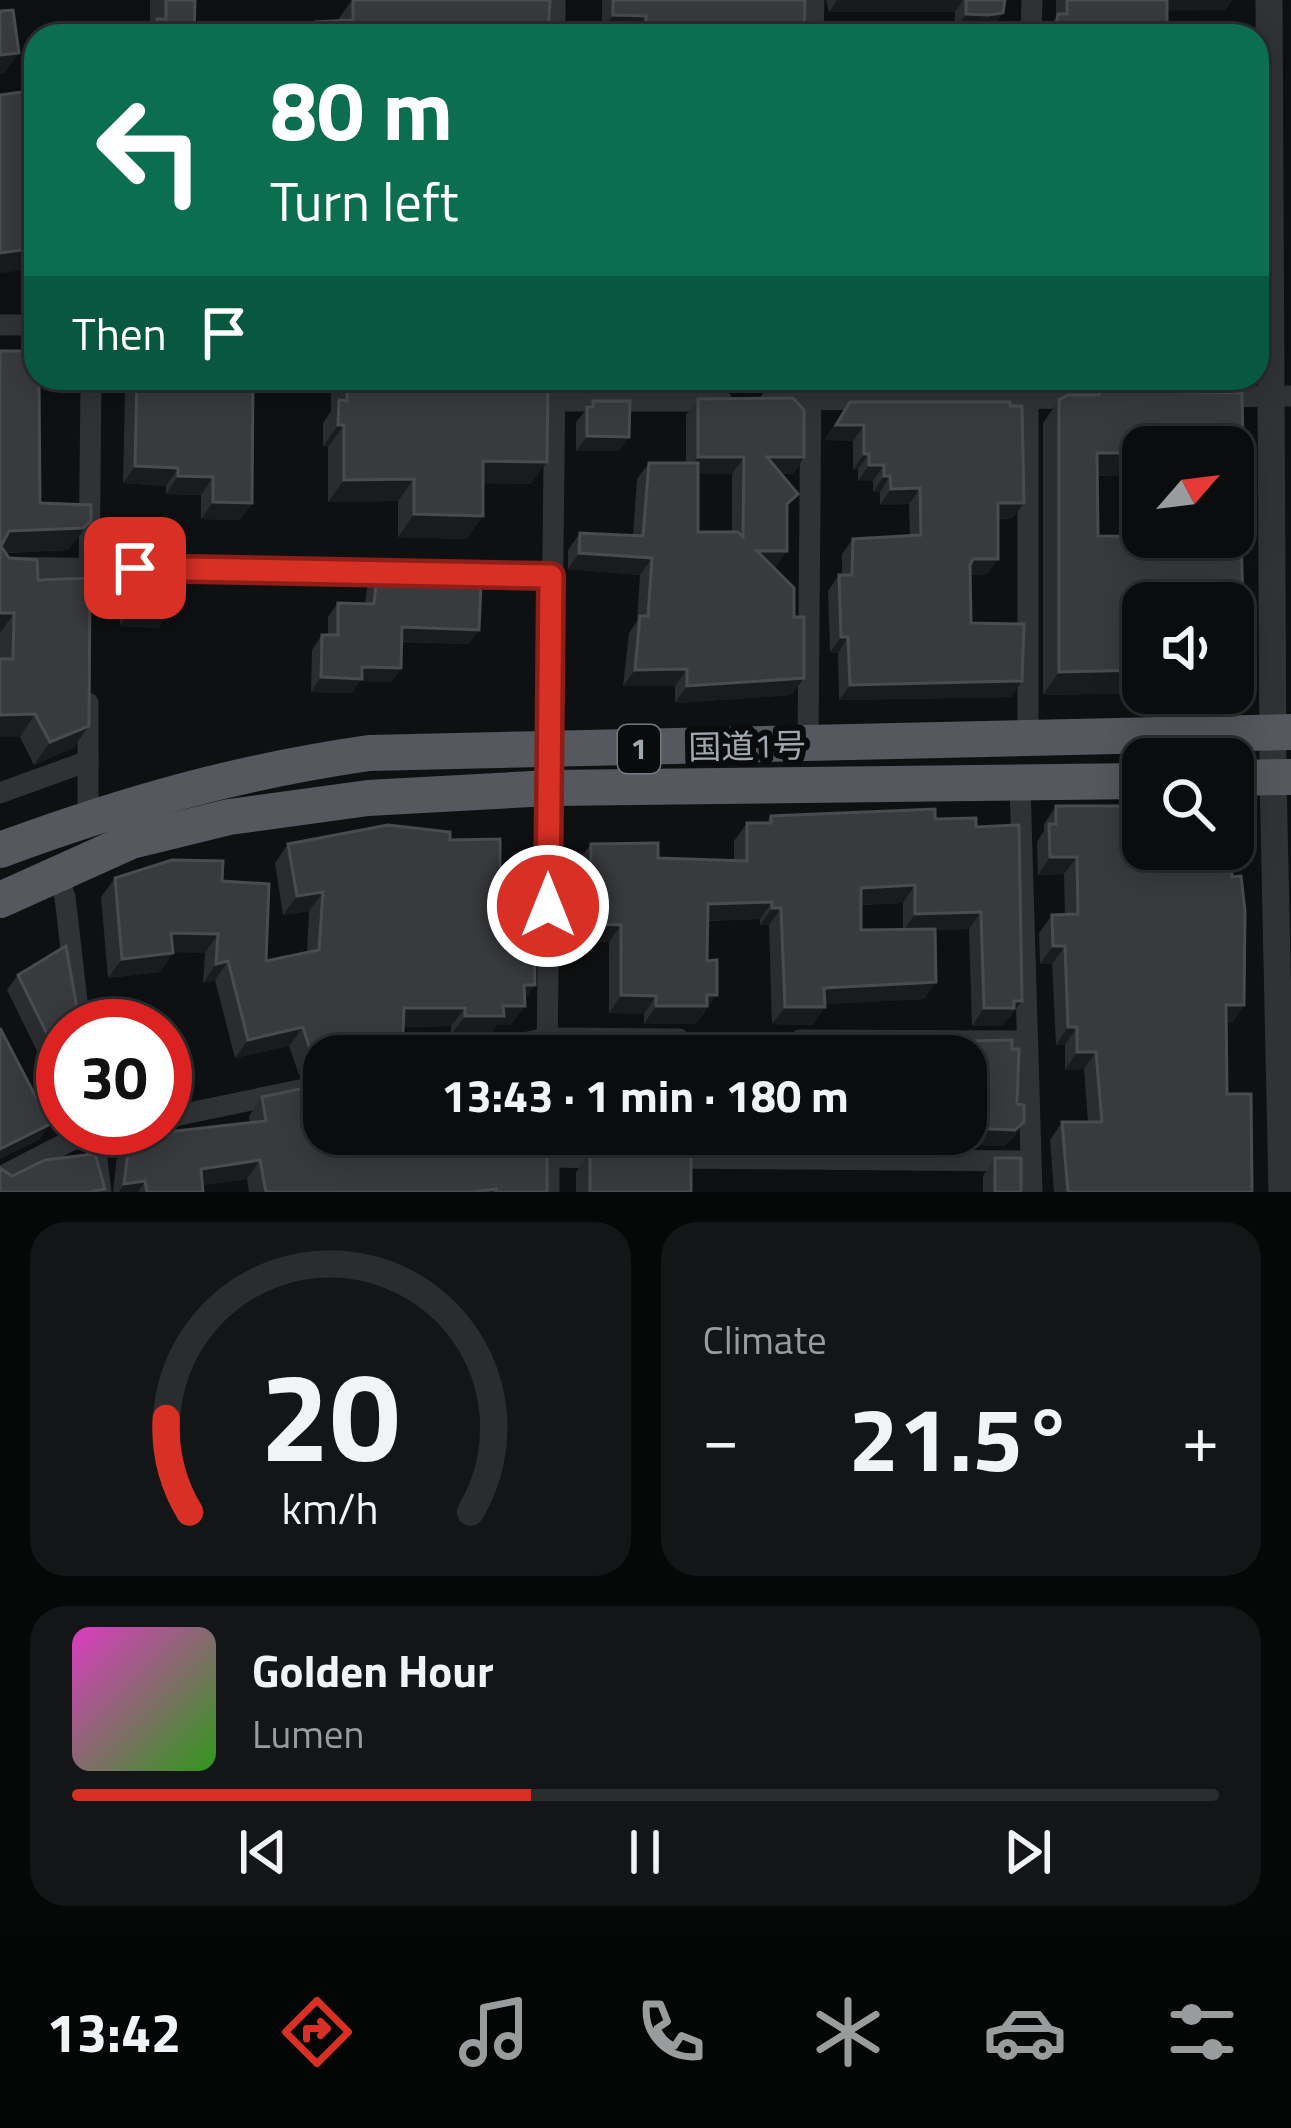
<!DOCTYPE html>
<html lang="en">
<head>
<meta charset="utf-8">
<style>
  :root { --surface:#0b0c0d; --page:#141516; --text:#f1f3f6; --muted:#9a9b9d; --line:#2b2c2e; --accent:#d93025 }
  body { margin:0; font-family:"Titillium Web","Noto Sans JP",sans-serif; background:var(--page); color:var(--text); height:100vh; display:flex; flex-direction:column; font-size:45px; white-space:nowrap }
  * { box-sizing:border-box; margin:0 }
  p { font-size:39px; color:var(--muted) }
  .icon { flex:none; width:66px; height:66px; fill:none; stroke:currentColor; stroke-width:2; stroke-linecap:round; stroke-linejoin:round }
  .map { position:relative; height:1192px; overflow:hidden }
  .drawer { display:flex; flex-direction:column; gap:30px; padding:30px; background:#060707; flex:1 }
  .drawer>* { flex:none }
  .banner { position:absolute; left:24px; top:24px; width:1245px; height:366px; border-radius:36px; box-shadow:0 6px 30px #0003,0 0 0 3px var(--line); background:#0b6e4f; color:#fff; overflow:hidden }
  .needle { width:78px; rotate:62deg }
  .controls { position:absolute; left:1122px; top:426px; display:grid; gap:24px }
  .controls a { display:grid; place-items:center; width:132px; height:132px; border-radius:24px; background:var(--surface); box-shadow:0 6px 30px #0003,0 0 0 3px var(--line); font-size:60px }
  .speed { position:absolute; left:36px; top:999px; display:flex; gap:24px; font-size:60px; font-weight:700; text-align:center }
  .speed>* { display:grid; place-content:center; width:156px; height:156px; border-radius:50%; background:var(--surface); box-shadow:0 6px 30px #0003,0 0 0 3px var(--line); line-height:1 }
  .speed .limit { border:18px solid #d22; background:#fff; color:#111 }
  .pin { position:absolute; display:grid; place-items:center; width:102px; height:102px; color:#fff; margin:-51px; border-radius:24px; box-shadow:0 6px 18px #0006 }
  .me { position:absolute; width:132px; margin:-66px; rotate:0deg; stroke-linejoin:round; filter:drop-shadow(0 0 9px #0008) }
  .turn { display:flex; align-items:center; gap:42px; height:252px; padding:0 48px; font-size:54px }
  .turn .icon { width:156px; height:156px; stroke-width:2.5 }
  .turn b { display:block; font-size:84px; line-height:102px }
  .then { display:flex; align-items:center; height:114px; padding:0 48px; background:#0003; gap:24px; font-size:45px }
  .big { font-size:90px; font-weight:700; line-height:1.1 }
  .drawer .tile { flex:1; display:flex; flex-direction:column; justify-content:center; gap:18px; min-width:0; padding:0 42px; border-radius:36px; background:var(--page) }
  .drawer .dial { align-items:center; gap:0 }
  .dial svg { height:312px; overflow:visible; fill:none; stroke:var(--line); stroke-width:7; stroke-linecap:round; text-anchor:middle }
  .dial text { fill:var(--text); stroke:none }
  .song { display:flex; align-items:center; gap:36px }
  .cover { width:144px; height:144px; border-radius:18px; background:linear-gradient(135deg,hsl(310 70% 55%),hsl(110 70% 35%)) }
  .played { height:12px; border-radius:6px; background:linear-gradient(90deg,var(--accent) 40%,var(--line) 40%) }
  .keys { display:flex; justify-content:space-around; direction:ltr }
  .heat { display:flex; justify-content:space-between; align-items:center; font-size:66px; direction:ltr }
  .drawer .tiles { flex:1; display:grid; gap:30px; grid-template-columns:1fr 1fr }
  .tile:last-child { grid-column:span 2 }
  .trip { position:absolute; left:303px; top:1035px; width:684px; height:120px; border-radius:36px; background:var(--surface); box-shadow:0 6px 30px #0003,0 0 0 3px var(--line); font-weight:700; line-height:120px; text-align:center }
  .dock { display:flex; height:192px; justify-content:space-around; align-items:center; background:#040505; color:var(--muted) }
  .dock .icon { width:84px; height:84px }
  .dock .selected { color:var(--accent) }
  .dock b { font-size:54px; color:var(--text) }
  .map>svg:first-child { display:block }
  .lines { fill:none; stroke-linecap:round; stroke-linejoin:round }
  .minor { stroke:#303236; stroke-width:21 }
  .tertiary { stroke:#303236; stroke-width:27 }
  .trunk { stroke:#55585e; stroke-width:36 }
  .wall { fill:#2b2c2f; fill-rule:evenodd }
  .shaded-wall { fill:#1a1b1d }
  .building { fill:#383a3d; stroke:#484b4f; stroke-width:3 }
  .route-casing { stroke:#8d1f18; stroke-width:30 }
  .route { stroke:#d93025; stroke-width:21 }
  .labels { text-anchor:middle; stroke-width:12; stroke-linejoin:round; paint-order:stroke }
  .shield { fill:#0a0b0c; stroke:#747980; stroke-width:3 }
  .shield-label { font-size:30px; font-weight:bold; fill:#a1a8b2 }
  .street-label { font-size:33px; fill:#a1a8b2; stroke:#0a0b0c }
</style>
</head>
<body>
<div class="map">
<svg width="1291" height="1192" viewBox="0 0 1291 1192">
  <rect width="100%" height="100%" fill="#0f1011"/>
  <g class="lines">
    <g class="minor">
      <polyline points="555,36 555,0"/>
      <polyline points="813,36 814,0"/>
      <polyline points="1031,36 1032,0"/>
      <polyline points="0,325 36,325"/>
      <polyline points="1215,397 1291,396"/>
      <polyline points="771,400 1088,398"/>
      <polyline points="554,401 722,401"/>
      <polyline points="0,567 551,576"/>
      <polyline points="89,581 91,378"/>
      <polyline points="1028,741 1028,378"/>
      <polyline points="808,744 811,378"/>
      <polyline points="1020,785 1032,1192"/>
      <polyline points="0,793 88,761"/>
      <polyline points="88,817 88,703"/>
      <polyline points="56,872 65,897 80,1026"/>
      <polyline points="800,1040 1027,1041"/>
      <polyline points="462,1056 547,1038 679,1039"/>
      <polyline points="547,1056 555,378"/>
      <polyline points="165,1118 324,1085"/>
      <polyline points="93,1128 101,1192"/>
      <polyline points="549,1134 549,1192"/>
      <polyline points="549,1157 610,1158"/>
      <polyline points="665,1158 1031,1161"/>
      <polyline points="0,1177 72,1140 114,1128"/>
    </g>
    <polyline class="tertiary" points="1269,0 1273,777 1282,1192"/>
    <g class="trunk">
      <polyline points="1233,778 1291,777"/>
      <path d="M 0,850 C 125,804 237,772 369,753 L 1291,732"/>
      <polyline points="0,900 131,841 229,817 368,798 550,788 1143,781"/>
    </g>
  </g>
  <g class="wall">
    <polygon points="150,0 195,0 194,36 145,36 150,29"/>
    <polygon points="352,0 550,0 548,36 306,36 315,22 337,21"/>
    <polygon points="602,0 807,0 805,3 804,36 634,36 634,33 602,32"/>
    <polygon points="826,0 1005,0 1003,13 991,29 977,31 954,31 955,12 829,12"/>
    <polygon points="1056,0 1232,0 1225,10 1167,10 1166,36 1045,36 1046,31 1056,17"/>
    <polygon points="36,90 36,284 28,285 26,270"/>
    <polygon points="0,351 40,503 91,521 68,550 6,553 9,558 38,580 89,726 73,748 34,765 20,737 0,737"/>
    <polygon points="116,378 253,378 252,503 240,520 201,519 201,495 166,494 166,486 123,483 125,392 115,392"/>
    <polygon points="331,378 548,378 531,484 483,483 467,539 398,537 398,501 328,502 328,447 323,447 323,423 331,411"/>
    <path d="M 1099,390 L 1242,393 L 1243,452 L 1233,466 L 1233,447 L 1143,447 L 1143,537 L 1233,537 L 1233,534 L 1241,534 L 1244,645 L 1233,660 L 1233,603 L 1143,603 L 1143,693 L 1043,695 L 1043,423 L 1059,400 L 1068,395 L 1096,395 ZM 1133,475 L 1138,536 L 1098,536 L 1097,476 Z"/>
    <path d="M 698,399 L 804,457 L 793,474 L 781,474 L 787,511 L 787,551 L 774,568 L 794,617 L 792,695 L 675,703 L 675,686 L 623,686 L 629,633 L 637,621 L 640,575 L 568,569 L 568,550 L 580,533 L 633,536 L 637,479 L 649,463 L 686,463 L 686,415 ZM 698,473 L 732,474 L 732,532 L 698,532 Z"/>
    <polygon points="593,401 629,437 619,451 576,451 576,422"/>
    <polygon points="850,402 1013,518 998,519 998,559 987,574 971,575 971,623 1022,681 1011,697 839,700 838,653 830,652 828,591 839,575 842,575 842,554 853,539 910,536 909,504 880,505 880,492 873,492 873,481 858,481 858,469 853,470 853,441 825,440"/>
    <polygon points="131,569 159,628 120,626 121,584"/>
    <polygon points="377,574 424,583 469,644 402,642 401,668 391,682 360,681 352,693 311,692 312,650 322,635 328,635 328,617 338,603 365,604 367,588"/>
    <polygon points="1056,806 1232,877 1244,1005 1232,1023 1226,1023 1227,1094 1252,1192 1054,1192 1050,1140 1062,1122 1088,1122 1084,1069 1065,1070 1065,1045 1056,1045 1052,964 1040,964 1039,933 1052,915 1065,915 1064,874 1038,875 1037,842 1044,831 1044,824"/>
    <path d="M 771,816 L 935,819 L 976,827 L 1022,1001 L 1009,1018 L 1007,1018 L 1002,1026 L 972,1026 L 969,929 L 935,930 L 924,999 L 825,1004 L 813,1025 L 772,1024 L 769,925 L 760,925 L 760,919 L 708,921 L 705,1012 L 695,1024 L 644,1024 L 644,1014 L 609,1013 L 609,942 L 577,942 L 578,861 L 591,844 L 658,858 L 734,861 L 734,841 L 747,823 L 766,823 ZM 903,903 L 903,929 L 861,930 L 861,905 Z"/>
    <polygon points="450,840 500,914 525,1000 511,1025 497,1025 490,1035 451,1035 451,1026 403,1027 402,1056 324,1056 324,1071 299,1075 289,1046 235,1058 215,980 203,983 205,953 173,952 160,972 108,978 101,897 115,878 222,881 266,961 307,953 309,911 283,915 275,863 288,844"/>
    <polygon points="18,975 63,1048 41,1059 7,990"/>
    <polygon points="655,1038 1012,1049 1017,1104 1024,1122 1013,1138 1004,1146 949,1144 949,1134 966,1134 966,1056 644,1056"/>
    <polygon points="262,1097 427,1150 482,1142 481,1134 547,1134 547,1192 249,1192 247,1179 203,1185 203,1192 113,1192 117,1155 130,1136 250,1123 249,1116"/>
    <polygon points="590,1152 691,1192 576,1192 576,1172"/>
    <polygon points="995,1158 1021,1192 983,1192 983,1176"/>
  </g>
  <g class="shaded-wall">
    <polygon points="837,0 963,0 955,12 829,12"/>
    <polygon points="1163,0 1232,0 1225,10 1156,11"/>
    <polygon points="1003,13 991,29 954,31 966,14"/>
    <polygon points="613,15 646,16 634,33 602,32"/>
    <polygon points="19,53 4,74 0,74 0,55"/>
    <polygon points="36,248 36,256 26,270 0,273 0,253"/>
    <polygon points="125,378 135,378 125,392 115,392"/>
    <polygon points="588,378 788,378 780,384 583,386"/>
    <polygon points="1086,378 1207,378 1205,382 1083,382"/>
    <polygon points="338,425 344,425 328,447 323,447"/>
    <polygon points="836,425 864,425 853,441 825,440"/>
    <polygon points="587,436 629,437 619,451 576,451"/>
    <polygon points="1233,452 1243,452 1233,466"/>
    <polygon points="1097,453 1143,453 1143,462 1133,475 1081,476"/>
    <polygon points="864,454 869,454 858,469 853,470"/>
    <polygon points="698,457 744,457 732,474 686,473"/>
    <polygon points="767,457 804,457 793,474 755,474"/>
    <polygon points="483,461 547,462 531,484 468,483"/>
    <polygon points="869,465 884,465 873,481 858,481"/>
    <polygon points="135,466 178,468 166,486 123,483"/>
    <polygon points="178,476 213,477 201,495 166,494"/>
    <polygon points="884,476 890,476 880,492 873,492"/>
    <polygon points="414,479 398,501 328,502 344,480"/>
    <polygon points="920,488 909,504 880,505 891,489"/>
    <polygon points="213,502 252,503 240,520 201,519"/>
    <polygon points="998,503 1024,503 1013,518 987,519"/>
    <polygon points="414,514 483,516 467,539 398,537"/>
    <polygon points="91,521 68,550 0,553 0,544 9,531"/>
    <polygon points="757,551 787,551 775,568 745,568"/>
    <polygon points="579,553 652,558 640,575 568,569"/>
    <polygon points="973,559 998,559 987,574 962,575"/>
    <polygon points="130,611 169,613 159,628 120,626"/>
    <polygon points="0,613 14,613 0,633"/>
    <polygon points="402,627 479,630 469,644 392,641"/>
    <polygon points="841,637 848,637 838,653 830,652"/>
    <polygon points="362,667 401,668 391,682 360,681 352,693 311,692 321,677"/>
    <polygon points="687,669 675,686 623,686 635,670"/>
    <polygon points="1143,670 1143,693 1043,695 1059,672"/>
    <polygon points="804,678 792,695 675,703 687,686"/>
    <polygon points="1022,681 1011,697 839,700 850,685"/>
    <polygon points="35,714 20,737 0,737 0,715"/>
    <polygon points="89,726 73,748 34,765 50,742"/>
    <polygon points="1050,857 1077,857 1064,874 1038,875"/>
    <polygon points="915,885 903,903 849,905 861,888"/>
    <polygon points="323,892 309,911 283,915 297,896"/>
    <polygon points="772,902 760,919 695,921 708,904"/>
    <polygon points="772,908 781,908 769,925 760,925"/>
    <polygon points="981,912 969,929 903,931 915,914"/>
    <polygon points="590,924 621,925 609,942 577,942"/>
    <polygon points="171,933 218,934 205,953 158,952"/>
    <polygon points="1053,946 1065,946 1052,964 1040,964"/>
    <polygon points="173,953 160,972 108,978 122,959"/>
    <polygon points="228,961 215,980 203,983 216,964"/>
    <polygon points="936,982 924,999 812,1005 824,988"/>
    <polygon points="524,985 535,985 522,1004"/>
    <polygon points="621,995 656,996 644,1014 609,1013"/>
    <polygon points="707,995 717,995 695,1024 644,1024 656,1006"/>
    <polygon points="1014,1001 1022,1001 1002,1026 972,1026 984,1008"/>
    <polygon points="1226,1005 1244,1005 1232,1023 1213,1023"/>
    <polygon points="503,1006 525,1006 511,1025 497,1025 490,1035 451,1035 465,1016"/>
    <polygon points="785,1007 825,1007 813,1025 772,1024"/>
    <polygon points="404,1008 465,1008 451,1026 391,1027"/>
    <polygon points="303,1027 289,1046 235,1058 248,1040"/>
    <polygon points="1068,1027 1077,1027 1065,1045 1056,1045"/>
    <polygon points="63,1038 63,1048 41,1059 52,1044"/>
    <polygon points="341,1052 338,1056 324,1056 324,1071 299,1075 312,1056"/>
    <polygon points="1077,1052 1096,1052 1084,1069 1065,1070"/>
    <polygon points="1024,1122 1013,1138 1004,1146 949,1144 956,1134 966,1134 966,1128"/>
    <polygon points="50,1124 39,1140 0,1159 0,1149"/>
    <polygon points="580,1134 725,1134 721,1140 574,1142"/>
    <polygon points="260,1160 247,1179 187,1188 201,1169"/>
    <polygon points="145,1181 138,1192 119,1192 124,1184"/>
  </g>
  <g class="building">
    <polygon points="166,0 195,0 194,36 157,36 157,19 166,19"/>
    <polygon points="353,0 550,0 548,36 316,36 315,22 353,20"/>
    <polygon points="613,0 805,0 804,36 646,36 646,16 613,15"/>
    <polygon points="966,0 1005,0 1003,13 988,15 966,14"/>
    <polygon points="1067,0 1167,0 1167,34 1055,36 1058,14 1067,14"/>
    <polygon points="13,10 19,53 0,55 0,11"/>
    <polygon points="36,90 36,248 0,253 0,95"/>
    <polygon points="0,351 36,351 36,378 39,378 40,503 91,505 91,521 83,528 9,531 1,546 9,558 37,560 38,580 90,578 89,726 50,742 35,714 0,715 0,659 13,659 14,613 0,613"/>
    <polygon points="137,378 253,378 252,503 213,502 213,477 178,476 178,468 135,466"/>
    <polygon points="347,378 548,378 547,462 483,461 483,516 414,514 414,479 344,480 344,425 338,425 339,400 347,401"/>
    <polygon points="1099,390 1242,393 1243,452 1233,452 1233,447 1143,447 1143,453 1097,453 1098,536 1233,537 1233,534 1241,534 1244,645 1233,657 1233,603 1143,603 1143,670 1059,672 1059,400 1068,395 1099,395"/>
    <polygon points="793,398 804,410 804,457 767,457 798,494 787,504 787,551 757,551 794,588 794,617 804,617 804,678 687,686 687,669 635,670 640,616 648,616 652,558 579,553 580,533 643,536 649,463 698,463 698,532 738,532 743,537 744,457 698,457 698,399"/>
    <polygon points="593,401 630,401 629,437 587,436 587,407 593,407"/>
    <polygon points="850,402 1010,402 1010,406 1022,406 1024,503 998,503 998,559 973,559 970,565 971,623 1024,624 1022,681 850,685 848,637 841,637 839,575 852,575 853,539 921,535 920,488 891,489 890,476 884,476 884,465 869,465 869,454 864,454 864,425 836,425"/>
    <polygon points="131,569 170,570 169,613 130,611"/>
    <polygon points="377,574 424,574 424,583 481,585 479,630 402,627 401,668 362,667 362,679 321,677 322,635 338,635 338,603 374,604"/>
    <polygon points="1056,806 1143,806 1143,849 1231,849 1232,877 1241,876 1245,911 1244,1005 1226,1005 1227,1094 1251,1094 1252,1192 1068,1192 1062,1122 1102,1122 1096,1052 1077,1052 1077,1027 1068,1027 1065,946 1053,946 1052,915 1078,914 1077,857 1050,857 1049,824 1056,824"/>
    <polygon points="935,809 935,819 976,818 976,827 1019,825 1022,1001 1014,1001 1014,1008 984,1008 981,912 915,914 915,885 861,888 861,930 935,929 936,982 824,988 825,1007 785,1007 781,908 772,908 772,902 708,904 707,961 717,960 717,995 707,995 707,1006 656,1006 656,996 621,995 621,925 590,924 591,844 658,843 658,858 747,861 747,823 771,823 771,816"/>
    <polygon points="388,825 450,832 450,840 500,839 500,914 534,913 535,985 524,985 525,1006 503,1006 504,1016 465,1016 465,1008 404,1008 402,1056 345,1056 341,1052 312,1056 303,1027 248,1040 228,961 216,964 218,934 171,933 173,953 122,959 115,878 172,860 223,861 222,881 269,884 266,961 319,950 323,892 297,896 288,844"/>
    <polygon points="66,946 80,1026 63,1026 63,1038 52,1044 18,975"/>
    <polygon points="0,1028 50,1124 0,1149"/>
    <polygon points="655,1038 825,1039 825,1044 1012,1040 1012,1049 1019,1049 1017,1104 1024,1105 1024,1122 1015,1130 966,1128 966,1056 656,1056"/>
    <polygon points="514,1047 515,1053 537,1048 539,1056 468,1056"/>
    <polygon points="324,1084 324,1134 424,1134 427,1150 497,1140 496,1134 547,1134 547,1192 496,1192 496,1189 472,1192 266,1192 260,1160 201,1169 203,1192 147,1192 145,1181 124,1184 130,1136 266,1121 262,1097"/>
    <polygon points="590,1152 691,1153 691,1192 590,1192"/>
    <polygon points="95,1154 105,1189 88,1192 0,1192 0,1168 12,1176 45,1160"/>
    <rect x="995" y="1158" width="26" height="34"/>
  </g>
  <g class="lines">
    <defs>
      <polyline id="route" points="135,568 551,576 548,906"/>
    </defs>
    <use href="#route" class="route-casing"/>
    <use href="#route" class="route"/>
  </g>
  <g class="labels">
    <rect class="shield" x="618" y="725" width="42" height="48" rx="9"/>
    <g class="shield-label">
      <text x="639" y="759">1</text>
    </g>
    <g class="street-label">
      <text transform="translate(747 746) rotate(-1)" y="12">国道1号</text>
    </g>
  </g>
</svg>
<div class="controls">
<a><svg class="needle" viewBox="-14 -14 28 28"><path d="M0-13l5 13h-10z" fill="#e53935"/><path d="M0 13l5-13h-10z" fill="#9a9b9d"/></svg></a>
<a><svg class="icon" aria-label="sound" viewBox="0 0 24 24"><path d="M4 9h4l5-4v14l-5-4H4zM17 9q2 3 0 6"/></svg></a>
<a><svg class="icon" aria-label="search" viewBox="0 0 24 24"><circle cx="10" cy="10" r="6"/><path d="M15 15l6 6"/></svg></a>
</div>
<div class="speed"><div class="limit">30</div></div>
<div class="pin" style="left:135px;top:568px;background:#d93025"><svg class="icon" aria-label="arrive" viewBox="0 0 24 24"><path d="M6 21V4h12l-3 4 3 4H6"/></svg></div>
<svg class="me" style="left:548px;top:906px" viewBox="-20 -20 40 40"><circle r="17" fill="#d93025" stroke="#fff" stroke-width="3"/><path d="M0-11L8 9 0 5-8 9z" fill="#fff"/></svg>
<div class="trip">13:43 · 1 min · 180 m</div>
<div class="banner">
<div class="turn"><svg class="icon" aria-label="left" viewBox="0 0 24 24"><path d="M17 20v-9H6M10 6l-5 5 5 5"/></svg><div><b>80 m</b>Turn left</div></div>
<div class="then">Then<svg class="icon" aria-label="arrive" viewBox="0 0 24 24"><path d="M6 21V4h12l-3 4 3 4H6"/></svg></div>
</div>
</div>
<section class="drawer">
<div class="tiles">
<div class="tile dial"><svg viewBox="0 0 100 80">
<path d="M14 69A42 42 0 1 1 86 69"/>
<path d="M14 69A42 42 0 0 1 8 45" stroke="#d93025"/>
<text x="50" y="56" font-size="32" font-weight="700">20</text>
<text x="50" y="72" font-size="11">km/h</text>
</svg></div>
<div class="tile"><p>Climate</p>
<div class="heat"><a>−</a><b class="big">21.5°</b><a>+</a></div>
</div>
<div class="tile">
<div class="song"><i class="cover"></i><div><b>Golden Hour</b><p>Lumen</p></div></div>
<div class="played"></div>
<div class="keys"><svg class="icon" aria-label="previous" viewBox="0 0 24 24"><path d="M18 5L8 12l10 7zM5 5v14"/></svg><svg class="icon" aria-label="pause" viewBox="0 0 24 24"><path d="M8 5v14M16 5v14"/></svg><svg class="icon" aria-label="next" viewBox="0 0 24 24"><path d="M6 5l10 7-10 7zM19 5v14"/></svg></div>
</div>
</div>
</section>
<nav class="dock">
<b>13:42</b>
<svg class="icon selected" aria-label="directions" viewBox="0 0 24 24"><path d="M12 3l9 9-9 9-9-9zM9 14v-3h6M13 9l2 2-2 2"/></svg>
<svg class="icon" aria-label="music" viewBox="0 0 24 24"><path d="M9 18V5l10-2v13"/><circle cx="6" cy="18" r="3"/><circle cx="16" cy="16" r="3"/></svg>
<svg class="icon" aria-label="phone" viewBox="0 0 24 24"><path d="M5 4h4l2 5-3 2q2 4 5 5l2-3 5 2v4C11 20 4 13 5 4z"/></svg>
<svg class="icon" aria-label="climate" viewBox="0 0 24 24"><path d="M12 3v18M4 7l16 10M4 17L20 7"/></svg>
<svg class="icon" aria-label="car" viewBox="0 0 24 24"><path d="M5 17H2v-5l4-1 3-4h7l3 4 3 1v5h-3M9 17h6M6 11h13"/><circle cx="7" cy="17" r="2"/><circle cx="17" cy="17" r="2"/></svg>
<svg class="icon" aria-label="filters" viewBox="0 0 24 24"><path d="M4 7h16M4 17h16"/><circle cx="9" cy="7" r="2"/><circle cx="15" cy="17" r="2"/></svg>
</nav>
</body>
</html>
